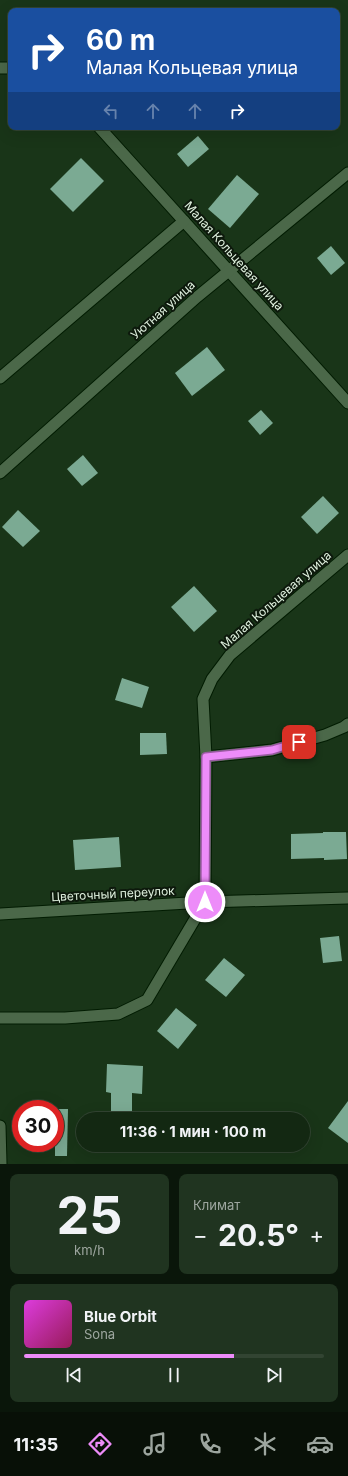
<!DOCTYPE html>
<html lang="ru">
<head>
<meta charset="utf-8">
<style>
  :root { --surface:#132812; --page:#203420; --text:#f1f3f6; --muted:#9da69f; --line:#324432; --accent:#ed8cf9 }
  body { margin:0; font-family:Inter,sans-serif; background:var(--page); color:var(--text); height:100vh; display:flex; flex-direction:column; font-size:15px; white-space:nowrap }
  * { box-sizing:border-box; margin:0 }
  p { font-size:13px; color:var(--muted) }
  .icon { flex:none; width:22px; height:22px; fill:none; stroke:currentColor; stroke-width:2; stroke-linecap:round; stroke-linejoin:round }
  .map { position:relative; height:1164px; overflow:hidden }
  .drawer { display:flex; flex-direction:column; gap:10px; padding:10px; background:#0a160a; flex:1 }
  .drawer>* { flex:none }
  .hud { position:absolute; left:8px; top:8px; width:332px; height:122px; border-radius:8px; box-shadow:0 4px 16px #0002,0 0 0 1px var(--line); background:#1a4fa0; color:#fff; overflow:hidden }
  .speed { position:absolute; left:12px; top:1100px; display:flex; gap:8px; font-size:20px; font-weight:700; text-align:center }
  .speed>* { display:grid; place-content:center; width:52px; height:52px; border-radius:50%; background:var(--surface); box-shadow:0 4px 16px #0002,0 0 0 1px var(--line); line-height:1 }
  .speed .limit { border:6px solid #d22; background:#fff; color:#111 }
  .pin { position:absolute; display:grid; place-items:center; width:34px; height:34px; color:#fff; margin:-17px; border-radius:8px; box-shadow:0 2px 6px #0006 }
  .me { position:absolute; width:44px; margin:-22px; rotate:0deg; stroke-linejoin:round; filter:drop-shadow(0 0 3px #0008) }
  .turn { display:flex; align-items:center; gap:14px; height:84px; padding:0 12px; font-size:18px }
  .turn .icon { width:52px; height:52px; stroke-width:2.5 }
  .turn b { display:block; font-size:28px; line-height:34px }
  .lanes { display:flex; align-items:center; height:38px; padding:0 12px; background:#0003; justify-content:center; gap:20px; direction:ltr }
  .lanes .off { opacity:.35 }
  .big { font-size:30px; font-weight:700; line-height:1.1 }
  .drawer .card { flex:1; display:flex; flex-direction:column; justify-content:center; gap:6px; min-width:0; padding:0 14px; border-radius:8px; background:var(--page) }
  .drawer .dial { align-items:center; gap:0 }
  .dial b { font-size:52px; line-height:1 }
  .song { display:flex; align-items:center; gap:12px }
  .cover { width:48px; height:48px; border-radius:6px; background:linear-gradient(135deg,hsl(300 70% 55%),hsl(330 70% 35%)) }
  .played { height:4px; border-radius:2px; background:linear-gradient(90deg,var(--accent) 70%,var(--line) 70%) }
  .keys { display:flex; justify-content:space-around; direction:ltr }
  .heat { display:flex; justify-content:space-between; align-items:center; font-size:22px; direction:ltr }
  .drawer .tiles { flex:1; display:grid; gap:10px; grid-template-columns:1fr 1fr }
  .card:last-child { grid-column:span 2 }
  .trip { position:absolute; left:76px; top:1112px; width:234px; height:40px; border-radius:20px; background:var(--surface); box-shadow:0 4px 16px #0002,0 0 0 1px var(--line); font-weight:700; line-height:40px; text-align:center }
  .menu { display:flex; height:64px; justify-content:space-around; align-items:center; background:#081007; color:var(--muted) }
  .menu .icon { width:28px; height:28px }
  .menu .active { color:var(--accent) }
  .menu b { font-size:18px; color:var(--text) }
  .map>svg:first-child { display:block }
  .building { fill:#7baa93 }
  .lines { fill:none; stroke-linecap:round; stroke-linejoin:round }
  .minor-casing { stroke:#021c02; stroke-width:13 }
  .minor { stroke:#4b6849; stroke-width:11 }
  .route-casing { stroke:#9a5ba2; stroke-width:10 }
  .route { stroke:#ed8cf9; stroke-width:7 }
  .labels { text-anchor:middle; stroke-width:4; stroke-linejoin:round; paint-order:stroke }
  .street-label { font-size:12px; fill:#e0f1df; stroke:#0d190c }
</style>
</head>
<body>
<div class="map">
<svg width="348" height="1164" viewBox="0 0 348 1164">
  <rect width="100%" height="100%" fill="#193518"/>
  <g class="building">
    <polygon points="198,136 209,149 188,167 177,154"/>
    <polygon points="81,158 104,181 73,212 50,189"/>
    <polygon points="237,175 259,194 230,228 208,209"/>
    <polygon points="331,246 345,263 331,275 317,258"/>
    <polygon points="207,347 225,370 192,396 175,373"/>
    <polygon points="261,410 273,423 260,435 248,421"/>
    <polygon points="83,455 98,473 82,486 67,469"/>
    <polygon points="323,496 339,513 317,534 301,517"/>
    <polygon points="18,510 40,531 23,547 2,527"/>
    <polygon points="194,586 217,611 194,632 171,607"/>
    <polygon points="122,678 149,687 142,708 115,700"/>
    <polygon points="140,733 166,733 167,754 140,755"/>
    <polygon points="323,832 346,832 347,859 324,860 324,858 291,859 291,834 323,833"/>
    <polygon points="119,837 121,867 75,870 73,840"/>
    <polygon points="339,936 342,961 323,963 320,938"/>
    <polygon points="224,958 245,975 226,997 205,980"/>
    <polygon points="176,1008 197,1025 178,1049 157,1031"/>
    <polygon points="107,1064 143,1066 142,1094 132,1093 132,1119 111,1119 111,1093 106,1092"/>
    <polygon points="348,1101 348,1143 328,1128"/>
    <polygon points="55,1109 68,1109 67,1156 55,1156"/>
  </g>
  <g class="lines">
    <defs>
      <g id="minor">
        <polyline points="0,68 11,68"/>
        <polyline points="99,127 348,403"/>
        <polyline points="0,378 184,221"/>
        <polyline points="0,473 197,297 348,173"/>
        <polyline points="206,757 272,750 325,735 344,727 348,724"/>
        <polyline points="0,914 205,902 348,898"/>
        <polyline points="0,1018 65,1018 118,1014 147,1000 205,902 206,757 203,699 212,679 230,655 348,555"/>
        <polyline points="0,1126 1,1164"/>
      </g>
    </defs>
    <use href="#minor" class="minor-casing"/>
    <use href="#minor" class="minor"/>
  </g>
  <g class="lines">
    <defs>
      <polyline id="route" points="205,902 206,757 272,750 299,742"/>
    </defs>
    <use href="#route" class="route-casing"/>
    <use href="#route" class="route"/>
  </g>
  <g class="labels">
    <g class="street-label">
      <text transform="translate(234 256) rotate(48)" y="4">Малая Кольцевая улица</text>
      <text transform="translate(163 310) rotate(-42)" y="4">Уютная улица</text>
      <text transform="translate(276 600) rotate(-41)" y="4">Малая Кольцевая улица</text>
      <text transform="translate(113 894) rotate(-3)" y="4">Цветочный переулок</text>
    </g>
  </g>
</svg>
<div class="speed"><div class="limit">30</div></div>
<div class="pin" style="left:299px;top:742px;background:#d93025"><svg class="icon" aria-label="arrive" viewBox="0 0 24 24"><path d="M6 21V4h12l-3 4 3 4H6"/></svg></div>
<svg class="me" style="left:205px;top:902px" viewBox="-20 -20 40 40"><circle r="17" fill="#ed8cf9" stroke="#fff" stroke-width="3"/><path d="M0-11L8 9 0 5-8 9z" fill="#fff"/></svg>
<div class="trip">11:36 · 1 мин · 100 m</div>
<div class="hud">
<div class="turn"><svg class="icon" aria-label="right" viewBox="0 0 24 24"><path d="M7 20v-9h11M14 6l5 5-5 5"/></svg><div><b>60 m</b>Малая Кольцевая улица</div></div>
<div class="lanes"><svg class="icon off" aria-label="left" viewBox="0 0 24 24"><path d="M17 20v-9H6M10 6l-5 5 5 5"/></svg><svg class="icon off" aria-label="ahead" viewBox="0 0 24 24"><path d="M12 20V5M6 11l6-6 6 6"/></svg><svg class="icon off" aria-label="ahead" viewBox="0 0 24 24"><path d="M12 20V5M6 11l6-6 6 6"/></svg><svg class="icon" aria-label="right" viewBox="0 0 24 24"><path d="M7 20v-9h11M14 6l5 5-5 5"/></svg></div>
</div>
</div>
<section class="drawer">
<div class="tiles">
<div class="card dial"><b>25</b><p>km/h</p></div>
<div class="card"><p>Климат</p>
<div class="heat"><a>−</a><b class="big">20.5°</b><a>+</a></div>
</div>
<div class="card">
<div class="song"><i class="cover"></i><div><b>Blue Orbit</b><p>Sona</p></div></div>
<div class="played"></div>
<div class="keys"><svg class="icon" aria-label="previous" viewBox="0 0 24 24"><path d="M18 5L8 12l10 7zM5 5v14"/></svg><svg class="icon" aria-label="pause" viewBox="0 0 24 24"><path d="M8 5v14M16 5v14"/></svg><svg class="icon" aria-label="next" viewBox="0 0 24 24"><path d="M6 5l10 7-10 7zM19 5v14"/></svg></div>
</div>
</div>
</section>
<nav class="menu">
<b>11:35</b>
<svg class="icon active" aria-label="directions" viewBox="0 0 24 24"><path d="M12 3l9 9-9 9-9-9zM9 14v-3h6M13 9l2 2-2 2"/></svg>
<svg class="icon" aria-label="music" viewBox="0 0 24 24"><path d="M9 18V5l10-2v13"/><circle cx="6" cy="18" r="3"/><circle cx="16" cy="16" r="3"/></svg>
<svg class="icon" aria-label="phone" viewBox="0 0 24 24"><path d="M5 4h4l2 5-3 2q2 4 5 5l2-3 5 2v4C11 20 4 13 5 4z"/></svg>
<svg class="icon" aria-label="climate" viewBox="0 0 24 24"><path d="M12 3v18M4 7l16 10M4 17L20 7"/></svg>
<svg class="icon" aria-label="car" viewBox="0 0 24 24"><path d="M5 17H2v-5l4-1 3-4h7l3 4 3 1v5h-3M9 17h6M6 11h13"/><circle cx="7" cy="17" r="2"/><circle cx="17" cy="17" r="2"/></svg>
</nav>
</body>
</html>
